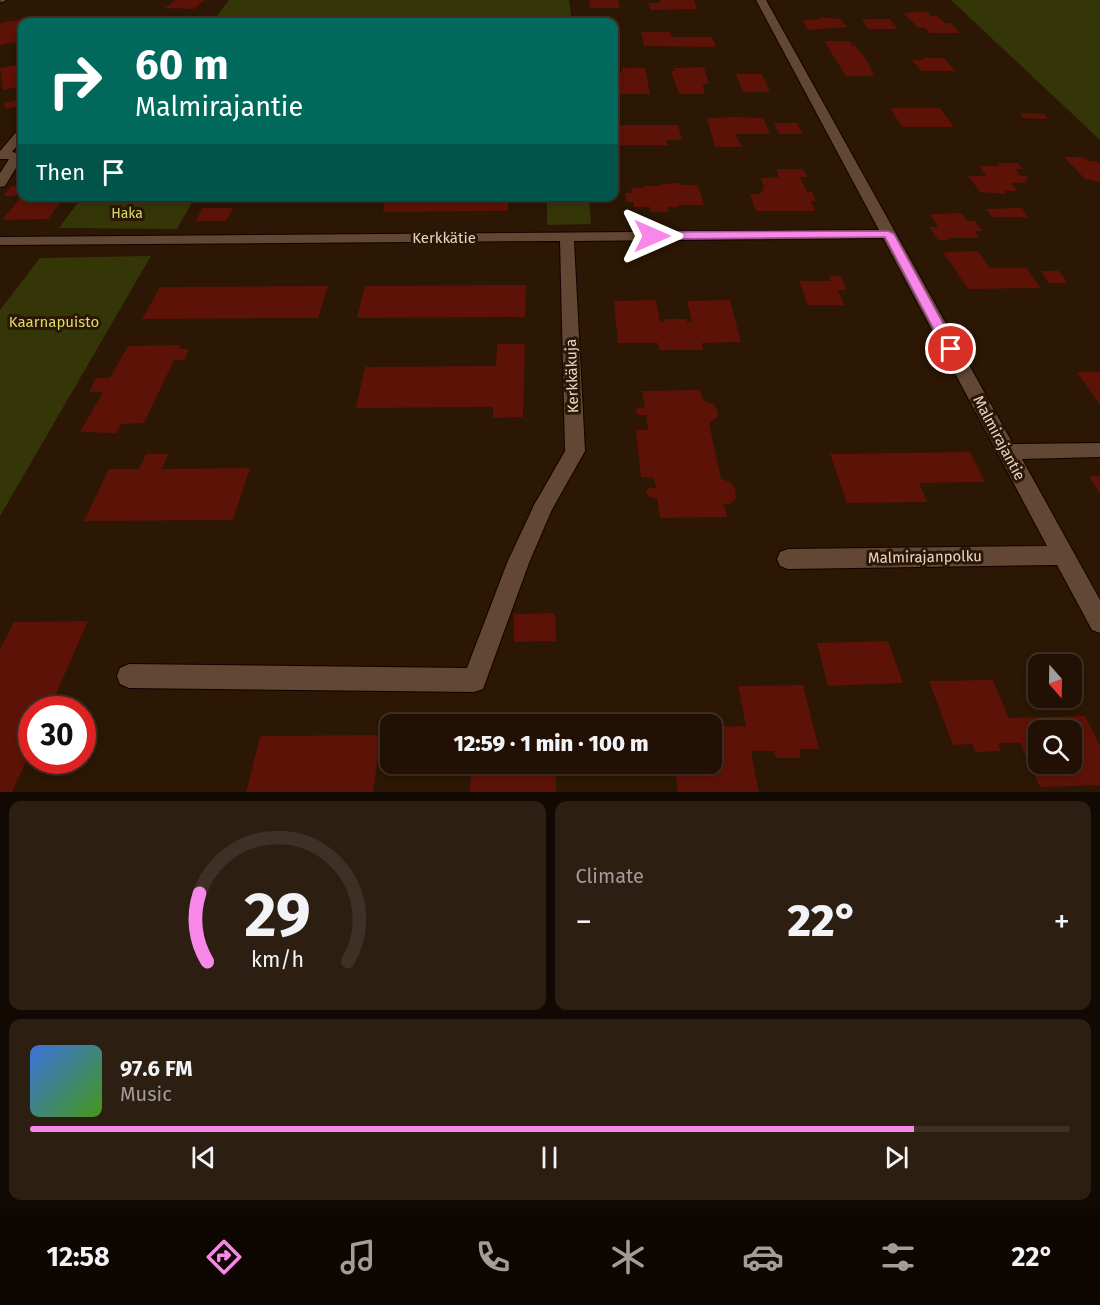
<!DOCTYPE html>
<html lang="en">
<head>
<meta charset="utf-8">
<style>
  :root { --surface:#211003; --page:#2d1e12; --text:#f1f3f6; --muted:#a29d9a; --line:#3e3025; --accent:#f987e9 }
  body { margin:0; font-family:"Fira Sans",sans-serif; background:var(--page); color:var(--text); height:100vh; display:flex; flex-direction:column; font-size:22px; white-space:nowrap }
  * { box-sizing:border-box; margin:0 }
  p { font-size:20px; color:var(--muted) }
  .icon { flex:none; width:33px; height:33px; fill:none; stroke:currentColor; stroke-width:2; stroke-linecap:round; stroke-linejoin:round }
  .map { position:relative; height:792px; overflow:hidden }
  .sheet { display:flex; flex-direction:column; gap:9px; padding:9px; background:#120902; flex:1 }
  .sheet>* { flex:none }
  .hud { position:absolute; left:18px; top:18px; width:600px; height:183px; border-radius:12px; box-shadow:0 3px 9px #0003,0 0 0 2px var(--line); background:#00695c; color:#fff; overflow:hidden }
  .needle { width:39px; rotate:160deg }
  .controls { position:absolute; left:1028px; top:654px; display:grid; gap:12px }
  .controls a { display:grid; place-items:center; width:54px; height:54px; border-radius:12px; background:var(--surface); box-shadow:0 3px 9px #0003,0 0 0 2px var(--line); font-size:30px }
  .speed { position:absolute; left:18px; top:696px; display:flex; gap:12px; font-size:30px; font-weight:700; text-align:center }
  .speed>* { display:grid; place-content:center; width:78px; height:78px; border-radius:50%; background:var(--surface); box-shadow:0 3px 9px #0003,0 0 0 2px var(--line); line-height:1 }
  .speed .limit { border:9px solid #d22; background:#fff; color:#111 }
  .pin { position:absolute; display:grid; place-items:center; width:51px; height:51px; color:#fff; margin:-26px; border:3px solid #fff; border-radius:50%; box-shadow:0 2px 6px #0007 }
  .me { position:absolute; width:66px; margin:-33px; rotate:90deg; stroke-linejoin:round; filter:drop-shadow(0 0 4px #0008) }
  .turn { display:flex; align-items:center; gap:21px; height:126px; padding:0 18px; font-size:27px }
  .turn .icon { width:78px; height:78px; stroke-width:2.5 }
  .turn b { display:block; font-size:42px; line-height:51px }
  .then { display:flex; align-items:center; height:57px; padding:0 18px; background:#0003; gap:12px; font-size:22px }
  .big { font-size:45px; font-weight:800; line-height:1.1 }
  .sheet .widget { flex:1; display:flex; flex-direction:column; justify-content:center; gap:9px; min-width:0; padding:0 21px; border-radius:12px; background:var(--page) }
  .sheet .dial { align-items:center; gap:0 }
  .dial svg { height:156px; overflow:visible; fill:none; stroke:var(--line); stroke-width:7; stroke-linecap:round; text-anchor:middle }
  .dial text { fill:var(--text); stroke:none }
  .song { display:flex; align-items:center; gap:18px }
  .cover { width:72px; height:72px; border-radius:9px; background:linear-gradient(135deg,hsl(220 70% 55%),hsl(100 70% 35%)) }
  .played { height:6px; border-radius:3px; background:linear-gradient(90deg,var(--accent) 85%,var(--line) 85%) }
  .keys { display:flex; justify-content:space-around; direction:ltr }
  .heat { display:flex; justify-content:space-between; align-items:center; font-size:33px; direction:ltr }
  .sheet .tiles { flex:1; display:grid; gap:9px; grid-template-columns:1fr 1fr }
  .widget:last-child { grid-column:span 2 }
  .trip { position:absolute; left:380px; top:714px; width:342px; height:60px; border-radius:12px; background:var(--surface); box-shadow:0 3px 9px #0003,0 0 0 2px var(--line); font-weight:800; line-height:60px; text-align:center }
  .menu { display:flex; height:96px; justify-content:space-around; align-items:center; background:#0d0601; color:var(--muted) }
  .menu .icon { width:42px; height:42px }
  .menu .selected { color:var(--accent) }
  .menu b { font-size:27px; color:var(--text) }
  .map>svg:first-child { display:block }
  .green { fill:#353608 }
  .building { fill:#5d1207; fill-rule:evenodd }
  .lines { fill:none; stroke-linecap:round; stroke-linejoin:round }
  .lane-casing { stroke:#130200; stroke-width:2 }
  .street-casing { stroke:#130200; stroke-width:2 }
  .lane { fill:#614734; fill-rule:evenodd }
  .street { fill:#614734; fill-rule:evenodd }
  .route { fill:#f987e9; stroke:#a25897; stroke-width:1.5 }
  .labels { text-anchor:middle; stroke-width:6; stroke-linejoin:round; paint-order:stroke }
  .far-park-label { font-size:14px; fill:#d8dd6a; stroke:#2c1604 }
  .street-label { font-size:15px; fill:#e4d4c9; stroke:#2c1604 }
  .park-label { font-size:15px; fill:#d8dd6a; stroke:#2c1604 }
</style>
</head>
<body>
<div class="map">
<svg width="1100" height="792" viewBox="0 0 1100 792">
  <rect width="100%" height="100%" fill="#2c1604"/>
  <g class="green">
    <polygon points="229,0 569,0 572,22 212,22"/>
    <polygon points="951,0 1100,0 1100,140"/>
    <polygon points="82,197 82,196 195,197 177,229 59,228"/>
    <polygon points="547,197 589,197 591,224 547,225"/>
    <polygon points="151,256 0,516 0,310 40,258"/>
  </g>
  <g class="building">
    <polygon points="175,0 205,0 194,9 165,8"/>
    <polygon points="589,0 618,0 620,8 590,8"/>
    <polygon points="660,0 694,0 697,9 650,10 648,3 661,3"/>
    <polygon points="911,12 928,12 931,16 937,16 945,23 951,23 960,33 930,33 925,28 919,28 904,14"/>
    <polygon points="820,17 840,19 847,27 808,30 803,20 822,19"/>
    <polygon points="29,18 30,22 22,22 22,41 0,45 0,23"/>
    <polygon points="862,19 890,19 898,29 869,29"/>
    <polygon points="614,28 616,28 620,49 614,49"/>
    <polygon points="641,32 670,32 672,37 712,37 716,47 644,46"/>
    <polygon points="824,41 850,41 853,46 856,46 868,62 874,76 846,76"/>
    <polygon points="923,58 944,58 955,71 922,71 912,60 924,60"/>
    <polygon points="22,64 22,86 3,90 0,68"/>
    <polygon points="704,67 709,84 703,84 704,94 679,94 671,71 675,71 674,68"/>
    <polygon points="621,68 645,68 650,94 614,94 614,72 622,72"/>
    <polygon points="736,74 762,74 770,92 743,92"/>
    <polygon points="22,99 22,105 5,109 4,103"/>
    <polygon points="890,108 940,108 954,127 902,127"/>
    <polygon points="1020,113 1044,114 1048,119 1023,118"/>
    <polygon points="734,117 763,118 770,134 735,134 742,147 715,147 707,118"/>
    <polygon points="774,123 797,123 803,134 779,134"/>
    <polygon points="614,125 678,125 682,140 666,140 668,145 614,145"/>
    <polygon points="1064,157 1083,157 1088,161 1096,161 1100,165 1100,182 1085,179"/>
    <polygon points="998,163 1018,163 1023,169 1015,169 1021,176 1026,176 1029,180 1024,180 1027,183 1011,183 1018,191 1004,191 1007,194 980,192 968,176 986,176 979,166 1000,166"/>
    <polygon points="776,169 803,169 807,177 800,177 807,192 812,192 816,201 811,201 815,211 756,211 750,194 760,194 764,187 761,178 779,177"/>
    <polygon points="681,183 682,185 698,185 704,205 678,205 679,207 667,207 668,212 651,212 650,207 634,207 634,202 627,202 625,193 632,193 631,188 645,188 644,186 661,186 661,184"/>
    <polygon points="22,185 15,196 3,196 11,186"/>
    <polygon points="22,196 65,196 48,219 2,220"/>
    <polygon points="310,196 354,196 352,201 309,201"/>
    <polygon points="386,196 508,196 508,211 383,212"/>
    <polygon points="203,208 233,208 226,221 195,221"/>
    <polygon points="1022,208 1028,217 992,217 986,209"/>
    <polygon points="962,213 967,221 975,221 982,231 974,231 979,238 948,238 950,240 938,240 929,227 938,227 930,214"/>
    <polygon points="978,251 990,268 1026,268 1041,288 968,289 943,252"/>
    <polygon points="1041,271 1059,271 1068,283 1049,283"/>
    <polygon points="829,276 841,276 847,290 838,290 844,305 808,305 799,281 831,281"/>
    <polygon points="526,285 525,317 357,318 365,286"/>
    <polygon points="328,286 318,318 142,319 160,287"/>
    <polygon points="656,300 660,322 665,322 665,319 686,319 687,322 692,322 687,301 730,300 741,342 702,343 703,350 659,350 658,343 618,343 614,301"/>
    <polygon points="497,344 525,344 523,417 493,418 493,407 356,408 365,367 496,366"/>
    <polygon points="181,345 179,349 189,349 184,360 174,360 144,423 121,424 116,433 80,432 103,392 89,392 96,378 110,378 128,346"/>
    <polygon points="1077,372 1100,372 1100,405"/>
    <polygon points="700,390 703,401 714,404 718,413 717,418 709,422 713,442 721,479 730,482 735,488 736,498 730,504 724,504 727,517 660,518 657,498 650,497 646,493 648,488 656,488 654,478 641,477 636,430 648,430 646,415 639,415 635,412 637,408 645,407 642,391"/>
    <polygon points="970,452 985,482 919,483 927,502 847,503 830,454"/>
    <polygon points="146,454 168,454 162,469 250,468 233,520 84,521 109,469 139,469"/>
    <polygon points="1089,476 1100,476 1100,494"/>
    <polygon points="555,613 556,641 514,642 514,614"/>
    <polygon points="88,621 49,710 32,710 32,749 12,792 0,792 0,649 14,622"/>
    <polygon points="888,641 903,683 828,686 817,643"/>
    <path d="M 993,680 L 1009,718 L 1085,716 L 1100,746 L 1100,785 L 1040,787 L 1020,743 L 998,743 L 1001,751 L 976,752 L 972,744 L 953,745 L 929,681 ZM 1038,730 L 1071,730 L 1071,764 L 1038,764 Z"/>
    <polygon points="803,685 819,749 799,749 801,758 776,758 774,751 751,751 759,792 678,792 674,764 711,764 711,727 746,726 738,686"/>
    <polygon points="381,735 373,792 246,792 260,736"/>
    <polygon points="471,769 556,769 556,792 470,792"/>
  </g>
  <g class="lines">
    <defs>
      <g id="lane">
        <polygon points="22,129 22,140 12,152 21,154 22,158 5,186 0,187 0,173 9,159 0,159 0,151 18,130"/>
        <polygon points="543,498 550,501 553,507 529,563 483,689 474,692 129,688 120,684 117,676 120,668 129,664 467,668 507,563 536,501"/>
      </g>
      <g id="street">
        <polygon points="0,0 6,0 1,3"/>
        <polygon points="756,0 766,0 1013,444 1100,443 1100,457 1022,459 1100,600 1100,633 1092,630 1057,565 788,569 780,566 777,559 780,552 788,549 1047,546 883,238 574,241 585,451 550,513 543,516 536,513 533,507 565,451 560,241 0,245 0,237 879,230"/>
      </g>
    </defs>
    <use href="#lane" class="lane-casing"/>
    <use href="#street" class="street-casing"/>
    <use href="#lane" class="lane"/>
    <use href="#street" class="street"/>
  </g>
  <polygon class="route" points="888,231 894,234 957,349 956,352 946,352 885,237 652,239 647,236 652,232"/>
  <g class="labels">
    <g class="far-park-label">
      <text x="127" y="218">Haka</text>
    </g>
    <g class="street-label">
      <text x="444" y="243">Kerkkätie</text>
      <text transform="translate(572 376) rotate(-92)" y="5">Kerkkäkuja</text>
      <text transform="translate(999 438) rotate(62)" y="5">Malmirajantie</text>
      <text transform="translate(925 557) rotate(-1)" y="5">Malmirajanpolku</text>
    </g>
    <g class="park-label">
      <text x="54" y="327">Kaarnapuisto</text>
    </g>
  </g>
</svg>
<div class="controls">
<a><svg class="needle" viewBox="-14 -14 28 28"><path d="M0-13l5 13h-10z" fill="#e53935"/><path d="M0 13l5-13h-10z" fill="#a29d9a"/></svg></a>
<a><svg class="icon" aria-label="search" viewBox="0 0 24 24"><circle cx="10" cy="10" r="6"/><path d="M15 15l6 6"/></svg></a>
</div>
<div class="speed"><div class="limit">30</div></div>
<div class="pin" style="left:951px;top:349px;background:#d93025"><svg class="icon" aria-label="arrive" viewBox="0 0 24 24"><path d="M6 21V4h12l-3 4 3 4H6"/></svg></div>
<svg class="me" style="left:652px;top:236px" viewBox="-20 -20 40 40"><path d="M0-17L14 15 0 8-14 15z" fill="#f987e9" stroke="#fff" stroke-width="4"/></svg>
<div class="trip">12:59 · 1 min · 100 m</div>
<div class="hud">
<div class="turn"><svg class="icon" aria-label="right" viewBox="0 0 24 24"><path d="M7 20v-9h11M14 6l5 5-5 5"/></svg><div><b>60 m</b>Malmirajantie</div></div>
<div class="then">Then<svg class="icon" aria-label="arrive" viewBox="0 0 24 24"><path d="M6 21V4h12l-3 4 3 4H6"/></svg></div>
</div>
</div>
<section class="sheet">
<div class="tiles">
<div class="widget dial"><svg viewBox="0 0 100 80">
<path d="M14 69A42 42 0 1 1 86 69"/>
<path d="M14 69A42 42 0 0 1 10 34" stroke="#f987e9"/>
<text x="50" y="56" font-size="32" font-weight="700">29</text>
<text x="50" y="72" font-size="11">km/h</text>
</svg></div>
<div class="widget"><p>Climate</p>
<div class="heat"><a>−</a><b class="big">22°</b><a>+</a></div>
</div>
<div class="widget">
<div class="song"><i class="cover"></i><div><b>97.6 FM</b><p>Music</p></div></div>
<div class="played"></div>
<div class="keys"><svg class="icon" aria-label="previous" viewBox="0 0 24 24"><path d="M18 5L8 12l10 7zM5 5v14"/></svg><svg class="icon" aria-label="pause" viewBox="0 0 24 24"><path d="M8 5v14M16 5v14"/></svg><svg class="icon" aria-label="next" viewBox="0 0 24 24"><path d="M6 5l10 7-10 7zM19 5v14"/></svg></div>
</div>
</div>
</section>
<nav class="menu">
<b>12:58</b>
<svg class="icon selected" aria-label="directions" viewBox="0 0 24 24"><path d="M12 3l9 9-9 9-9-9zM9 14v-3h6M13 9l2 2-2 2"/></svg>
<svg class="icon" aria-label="music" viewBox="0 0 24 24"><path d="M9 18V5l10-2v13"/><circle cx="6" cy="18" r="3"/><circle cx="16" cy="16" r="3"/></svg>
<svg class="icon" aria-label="phone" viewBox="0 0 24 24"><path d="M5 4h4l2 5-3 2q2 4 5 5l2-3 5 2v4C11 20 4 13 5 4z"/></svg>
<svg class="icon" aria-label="climate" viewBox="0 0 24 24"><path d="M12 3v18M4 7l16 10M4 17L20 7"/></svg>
<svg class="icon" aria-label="car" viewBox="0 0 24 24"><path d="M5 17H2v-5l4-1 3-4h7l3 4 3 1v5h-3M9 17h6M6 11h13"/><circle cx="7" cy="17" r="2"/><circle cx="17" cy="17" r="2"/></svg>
<svg class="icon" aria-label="filters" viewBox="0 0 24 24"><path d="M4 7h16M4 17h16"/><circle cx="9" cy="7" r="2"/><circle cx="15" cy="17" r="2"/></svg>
<b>22°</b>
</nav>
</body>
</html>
